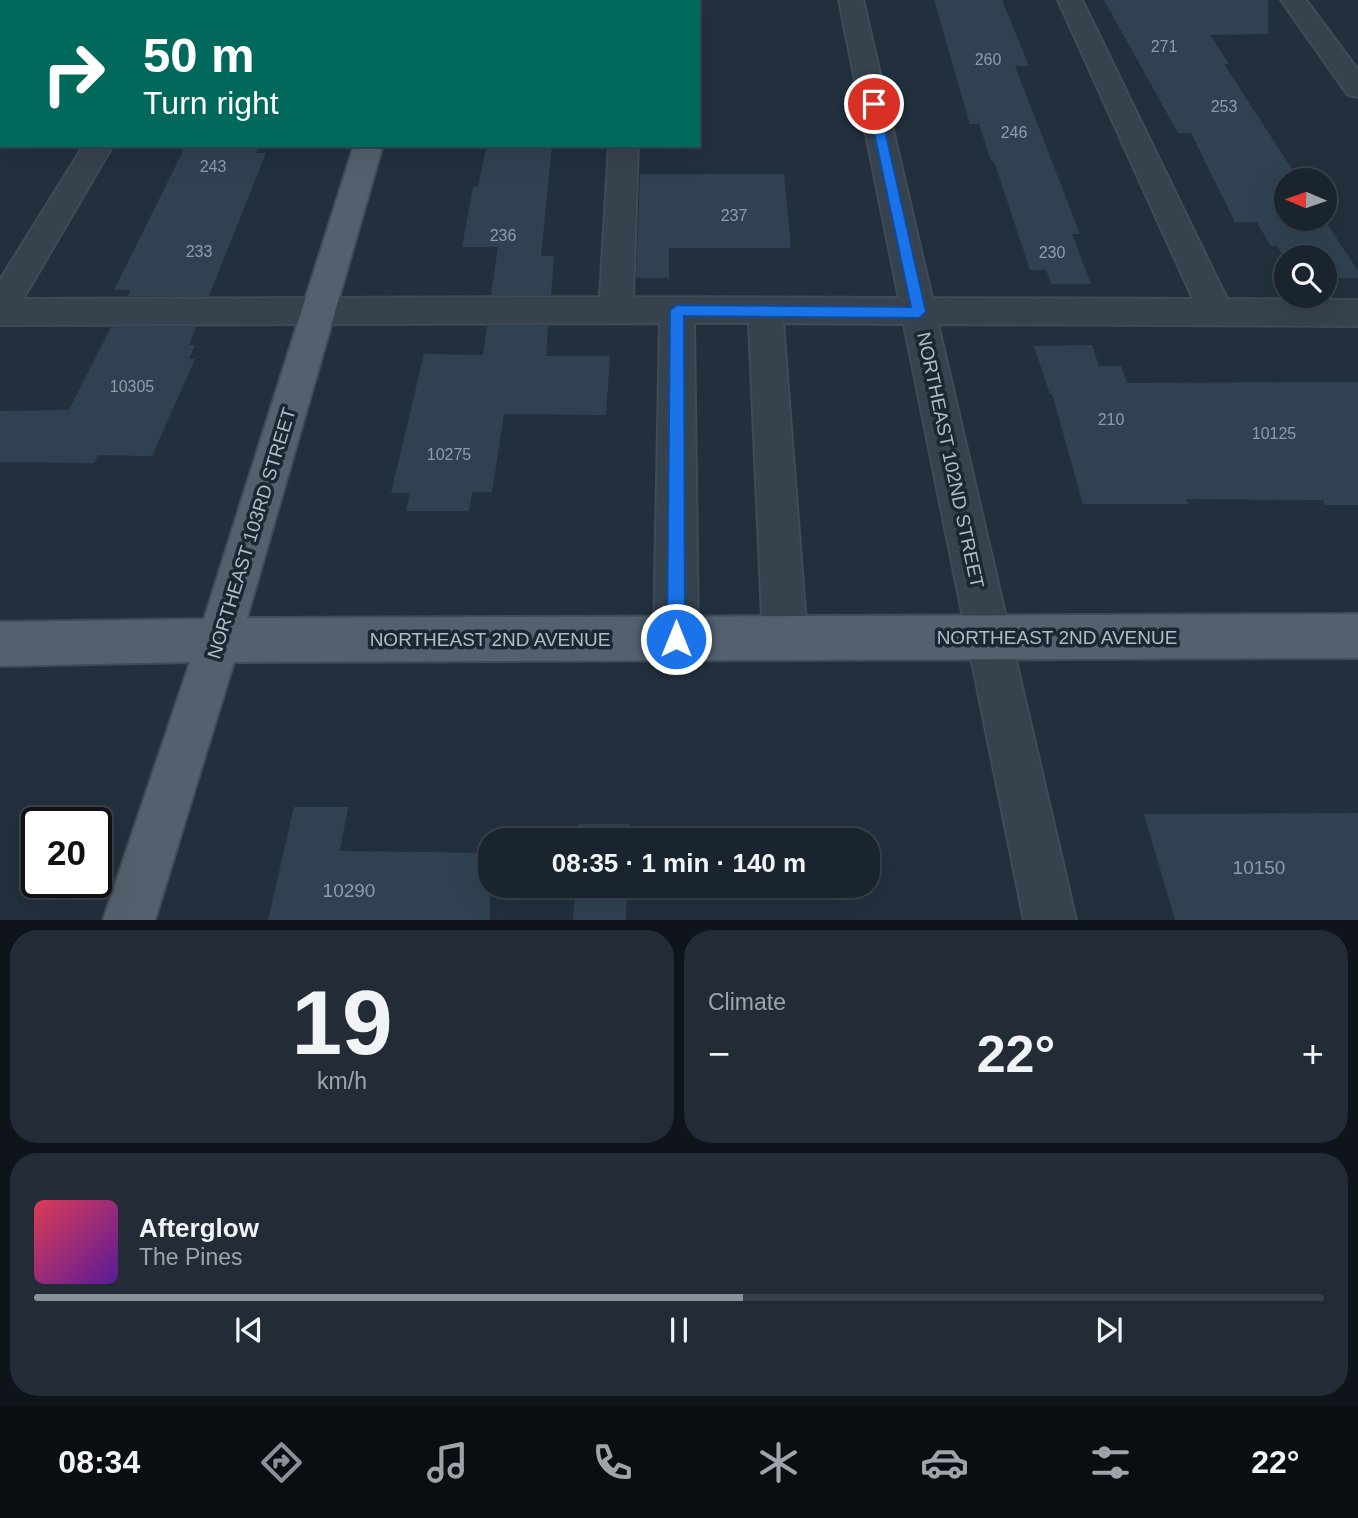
<!DOCTYPE html>
<html lang="en">
<head>
<meta charset="utf-8">
<style>
  :root { --surface:#1a242e; --page:#232c36; --text:#f1f3f6; --muted:#9fa4aa; --line:#38414a; --accent:#8c9099 }
  body { margin:0; font-family:Helvetica,sans-serif; background:var(--page); color:var(--text); height:100vh; display:flex; flex-direction:column; font-size:26px; white-space:nowrap }
  * { box-sizing:border-box; margin:0 }
  p { font-size:23px; color:var(--muted) }
  .icon { flex:none; width:38px; height:38px; fill:none; stroke:currentColor; stroke-width:2; stroke-linecap:round; stroke-linejoin:round }
  .map { position:relative; height:920px; overflow:hidden }
  .panel { display:flex; flex-direction:column; gap:10px; padding:10px; background:#0e1419; flex:1 }
  .panel>* { flex:none }
  .hud { position:absolute; left:0px; top:0px; width:700px; height:147px; box-shadow:0 7px 28px #0002,0 0 0 2px var(--line); background:#00695c; color:#fff; overflow:hidden }
  .needle { width:46px; rotate:272deg }
  .buttons { position:absolute; left:1274px; top:168px; display:grid; gap:14px }
  .buttons a { display:grid; place-items:center; width:63px; height:63px; border-radius:50%; background:var(--surface); box-shadow:0 7px 28px #0002,0 0 0 2px var(--line); font-size:35px }
  .speed { position:absolute; left:21px; top:807px; display:flex; gap:14px; font-size:35px; font-weight:700; text-align:center }
  .speed>* { display:grid; place-content:center; width:91px; height:91px; border-radius:50%; background:var(--surface); box-shadow:0 7px 28px #0002,0 0 0 2px var(--line); line-height:1 }
  .speed .limit { border:4px solid #111; border-radius:10px; background:#fff; color:#111 }
  .pin { position:absolute; display:grid; place-items:center; width:60px; height:60px; color:#fff; margin:-30px; border:4px solid #fff; border-radius:50%; box-shadow:0 2px 7px #0007 }
  .me { position:absolute; width:77px; margin:-38px; rotate:0deg; stroke-linejoin:round; filter:drop-shadow(0 0 5px #0008) }
  .turn { display:flex; align-items:center; gap:24px; height:147px; padding:0 28px; font-size:32px }
  .turn .icon { width:91px; height:91px; stroke-width:2.5 }
  .turn b { display:block; font-size:49px; line-height:60px }
  .big { font-size:52px; font-weight:700; line-height:1.1 }
  .panel .widget { flex:1; display:flex; flex-direction:column; justify-content:center; gap:10px; min-width:0; padding:0 24px; border-radius:28px; background:var(--page) }
  .panel .dial { align-items:center; gap:0 }
  .dial b { font-size:91px; line-height:1 }
  .song { display:flex; align-items:center; gap:21px }
  .cover { width:84px; height:84px; border-radius:10px; background:linear-gradient(135deg,hsl(350 70% 55%),hsl(270 70% 35%)) }
  .played { height:7px; border-radius:4px; background:linear-gradient(90deg,var(--accent) 55%,var(--line) 55%) }
  .keys { display:flex; justify-content:space-around; direction:ltr }
  .heat { display:flex; justify-content:space-between; align-items:center; font-size:38px; direction:ltr }
  .panel .tiles { flex:1; display:grid; gap:10px; grid-template-columns:1fr 1fr }
  .widget:last-child { grid-column:span 2 }
  .trip { position:absolute; left:478px; top:828px; width:402px; height:70px; border-radius:28px; background:var(--surface); box-shadow:0 7px 28px #0002,0 0 0 2px var(--line); font-weight:700; line-height:70px; text-align:center }
  .dock { display:flex; height:112px; justify-content:space-around; align-items:center; background:#0a0e12; color:var(--muted) }
  .dock .icon { width:49px; height:49px }
  .dock .on { color:var(--accent) }
  .dock b { font-size:32px; color:var(--text) }
  .map>svg:first-child { display:block }
  .building { fill:#304252 }
  .lines { fill:none; stroke-linecap:round; stroke-linejoin:round }
  .minor-casing { stroke:#3f4b56; stroke-width:4 }
  .major-casing { stroke:#3f4b56; stroke-width:4 }
  .minor { fill:#36424e; fill-rule:evenodd }
  .major { fill:#53616e; fill-rule:evenodd }
  .route { fill:#1a73e8; stroke:#114b97; stroke-width:2 }
  .labels { text-anchor:middle; stroke-width:7; stroke-linejoin:round; paint-order:stroke }
  .number-label { font-size:16px; fill:#909caa }
  .street-label { font-size:19px; fill:#b1bcc9; stroke:#1b2732 }
  .near-number-label { font-size:19px; fill:#909caa }
</style>
</head>
<body>
<div class="map">
<svg width="1358" height="920" viewBox="0 0 1358 920">
  <rect width="100%" height="100%" fill="#22303e"/>
  <g class="building">
    <polygon points="934,0 1002,0 1029,66 1015,66 1080,234 1072,234 1091,284 1051,284 1046,270 1030,270 994,161 991,161 979,124 970,124"/>
    <polygon points="1104,0 1268,0 1268,34 1210,35 1229,64 1224,64 1299,180 1286,180 1286,219 1324,219 1358,271 1358,278 1325,278 1325,257 1286,257 1286,261 1277,246 1270,246 1257,222 1235,222 1191,133 1178,133"/>
    <polygon points="186,145 259,145 256,153 266,153 209,296 128,296 131,290 114,290"/>
    <polygon points="487,145 552,145 541,256 554,256 551,295 491,295 498,247 462,247 473,187 478,187"/>
    <polygon points="640,174 784,174 791,248 669,248 669,278 636,278"/>
    <polygon points="487,326 548,326 546,356 610,356 606,415 504,414 492,492 472,492 469,511 406,511 410,493 391,493 424,354 483,355"/>
    <polygon points="111,327 196,327 189,345 195,345 189,359 195,359 152,456 98,455 94,463 0,462 0,411 69,410"/>
    <polygon points="1092,345 1099,366 1121,366 1127,383 1358,382 1358,505 1325,505 1323,500 1186,499 1188,504 1083,504 1052,394 1050,394 1034,346"/>
    <polygon points="294,807 348,807 340,851 490,853 490,920 268,920"/>
    <polygon points="1358,813 1358,920 1175,920 1144,814"/>
    <polygon points="578,824 629,824 629,840 577,840"/>
    <polygon points="575,886 627,886 626,920 573,920"/>
  </g>
  <g class="lines">
    <defs>
      <g id="minor">
        <polygon points="175,0 199,0 174,2"/>
        <rect x="619" y="0" width="24" height="2"/>
        <polygon points="839,0 863,0 932,298 1193,299 1058,0 1082,0 1227,299 1358,300 1358,326 938,324 1076,920 1024,920 904,324 783,323 807,638 801,653 785,660 769,653 763,638 749,323 694,323 698,639 692,654 676,661 660,654 654,639 660,323 0,325 0,280 84,145 113,145 23,299 600,297 609,145 638,145 633,297 899,298"/>
        <polygon points="1281,0 1306,0 1358,70 1358,97 1348,95"/>
      </g>
      <g id="major">
        <polygon points="402,0 426,0 401,2"/>
        <polygon points="354,145 383,145 247,618 1358,614 1358,658 234,662 155,920 103,920 190,662 0,666 0,622 204,619"/>
      </g>
    </defs>
    <use href="#minor" class="minor-casing"/>
    <use href="#major" class="major-casing"/>
    <use href="#minor" class="minor"/>
    <use href="#major" class="major"/>
  </g>
  <polygon class="route" points="874,101 879,104 926,312 919,318 684,316 685,639 683,645 676,648 670,645 667,639 670,310 677,305 911,307 868,104"/>
  <g class="labels">
    <g class="number-label">
      <text x="1164" y="52">271</text>
      <text x="988" y="65">260</text>
      <text x="1224" y="112">253</text>
      <text x="1014" y="138">246</text>
      <text x="213" y="172">243</text>
      <text x="734" y="221">237</text>
      <text x="503" y="241">236</text>
      <text x="199" y="257">233</text>
      <text x="1052" y="258">230</text>
      <text x="132" y="392">10305</text>
      <text x="1111" y="425">210</text>
      <text x="1274" y="439">10125</text>
      <text x="449" y="460">10275</text>
    </g>
    <g class="street-label">
      <text transform="translate(951 460) rotate(78)" y="7">NORTHEAST 102ND STREET</text>
      <text transform="translate(251 533) rotate(-73)" y="7">NORTHEAST 103RD STREET</text>
      <text x="1057" y="644">NORTHEAST 2ND AVENUE</text>
      <text x="490" y="646">NORTHEAST 2ND AVENUE</text>
    </g>
    <g class="near-number-label">
      <text x="1259" y="874">10150</text>
      <text x="349" y="897">10290</text>
    </g>
  </g>
</svg>
<div class="buttons">
<a><svg class="needle" viewBox="-14 -14 28 28"><path d="M0-13l5 13h-10z" fill="#e53935"/><path d="M0 13l5-13h-10z" fill="#9fa4aa"/></svg></a>
<a><svg class="icon" aria-label="search" viewBox="0 0 24 24"><circle cx="10" cy="10" r="6"/><path d="M15 15l6 6"/></svg></a>
</div>
<div class="speed"><div class="limit">20</div></div>
<div class="pin" style="left:874px;top:104px;background:#d93025"><svg class="icon" aria-label="arrive" viewBox="0 0 24 24"><path d="M6 21V4h12l-3 4 3 4H6"/></svg></div>
<svg class="me" style="left:676px;top:639px" viewBox="-20 -20 40 40"><circle r="17" fill="#1a73e8" stroke="#fff" stroke-width="3"/><path d="M0-11L8 9 0 5-8 9z" fill="#fff"/></svg>
<div class="trip">08:35 · 1 min · 140 m</div>
<div class="hud">
<div class="turn"><svg class="icon" aria-label="right" viewBox="0 0 24 24"><path d="M7 20v-9h11M14 6l5 5-5 5"/></svg><div><b>50 m</b>Turn right</div></div>
</div>
</div>
<section class="panel">
<div class="tiles">
<div class="widget dial"><b>19</b><p>km/h</p></div>
<div class="widget"><p>Climate</p>
<div class="heat"><a>−</a><b class="big">22°</b><a>+</a></div>
</div>
<div class="widget">
<div class="song"><i class="cover"></i><div><b>Afterglow</b><p>The Pines</p></div></div>
<div class="played"></div>
<div class="keys"><svg class="icon" aria-label="previous" viewBox="0 0 24 24"><path d="M18 5L8 12l10 7zM5 5v14"/></svg><svg class="icon" aria-label="pause" viewBox="0 0 24 24"><path d="M8 5v14M16 5v14"/></svg><svg class="icon" aria-label="next" viewBox="0 0 24 24"><path d="M6 5l10 7-10 7zM19 5v14"/></svg></div>
</div>
</div>
</section>
<nav class="dock">
<b>08:34</b>
<svg class="icon on" aria-label="directions" viewBox="0 0 24 24"><path d="M12 3l9 9-9 9-9-9zM9 14v-3h6M13 9l2 2-2 2"/></svg>
<svg class="icon" aria-label="music" viewBox="0 0 24 24"><path d="M9 18V5l10-2v13"/><circle cx="6" cy="18" r="3"/><circle cx="16" cy="16" r="3"/></svg>
<svg class="icon" aria-label="phone" viewBox="0 0 24 24"><path d="M5 4h4l2 5-3 2q2 4 5 5l2-3 5 2v4C11 20 4 13 5 4z"/></svg>
<svg class="icon" aria-label="climate" viewBox="0 0 24 24"><path d="M12 3v18M4 7l16 10M4 17L20 7"/></svg>
<svg class="icon" aria-label="car" viewBox="0 0 24 24"><path d="M5 17H2v-5l4-1 3-4h7l3 4 3 1v5h-3M9 17h6M6 11h13"/><circle cx="7" cy="17" r="2"/><circle cx="17" cy="17" r="2"/></svg>
<svg class="icon" aria-label="filters" viewBox="0 0 24 24"><path d="M4 7h16M4 17h16"/><circle cx="9" cy="7" r="2"/><circle cx="15" cy="17" r="2"/></svg>
<b>22°</b>
</nav>
</body>
</html>
